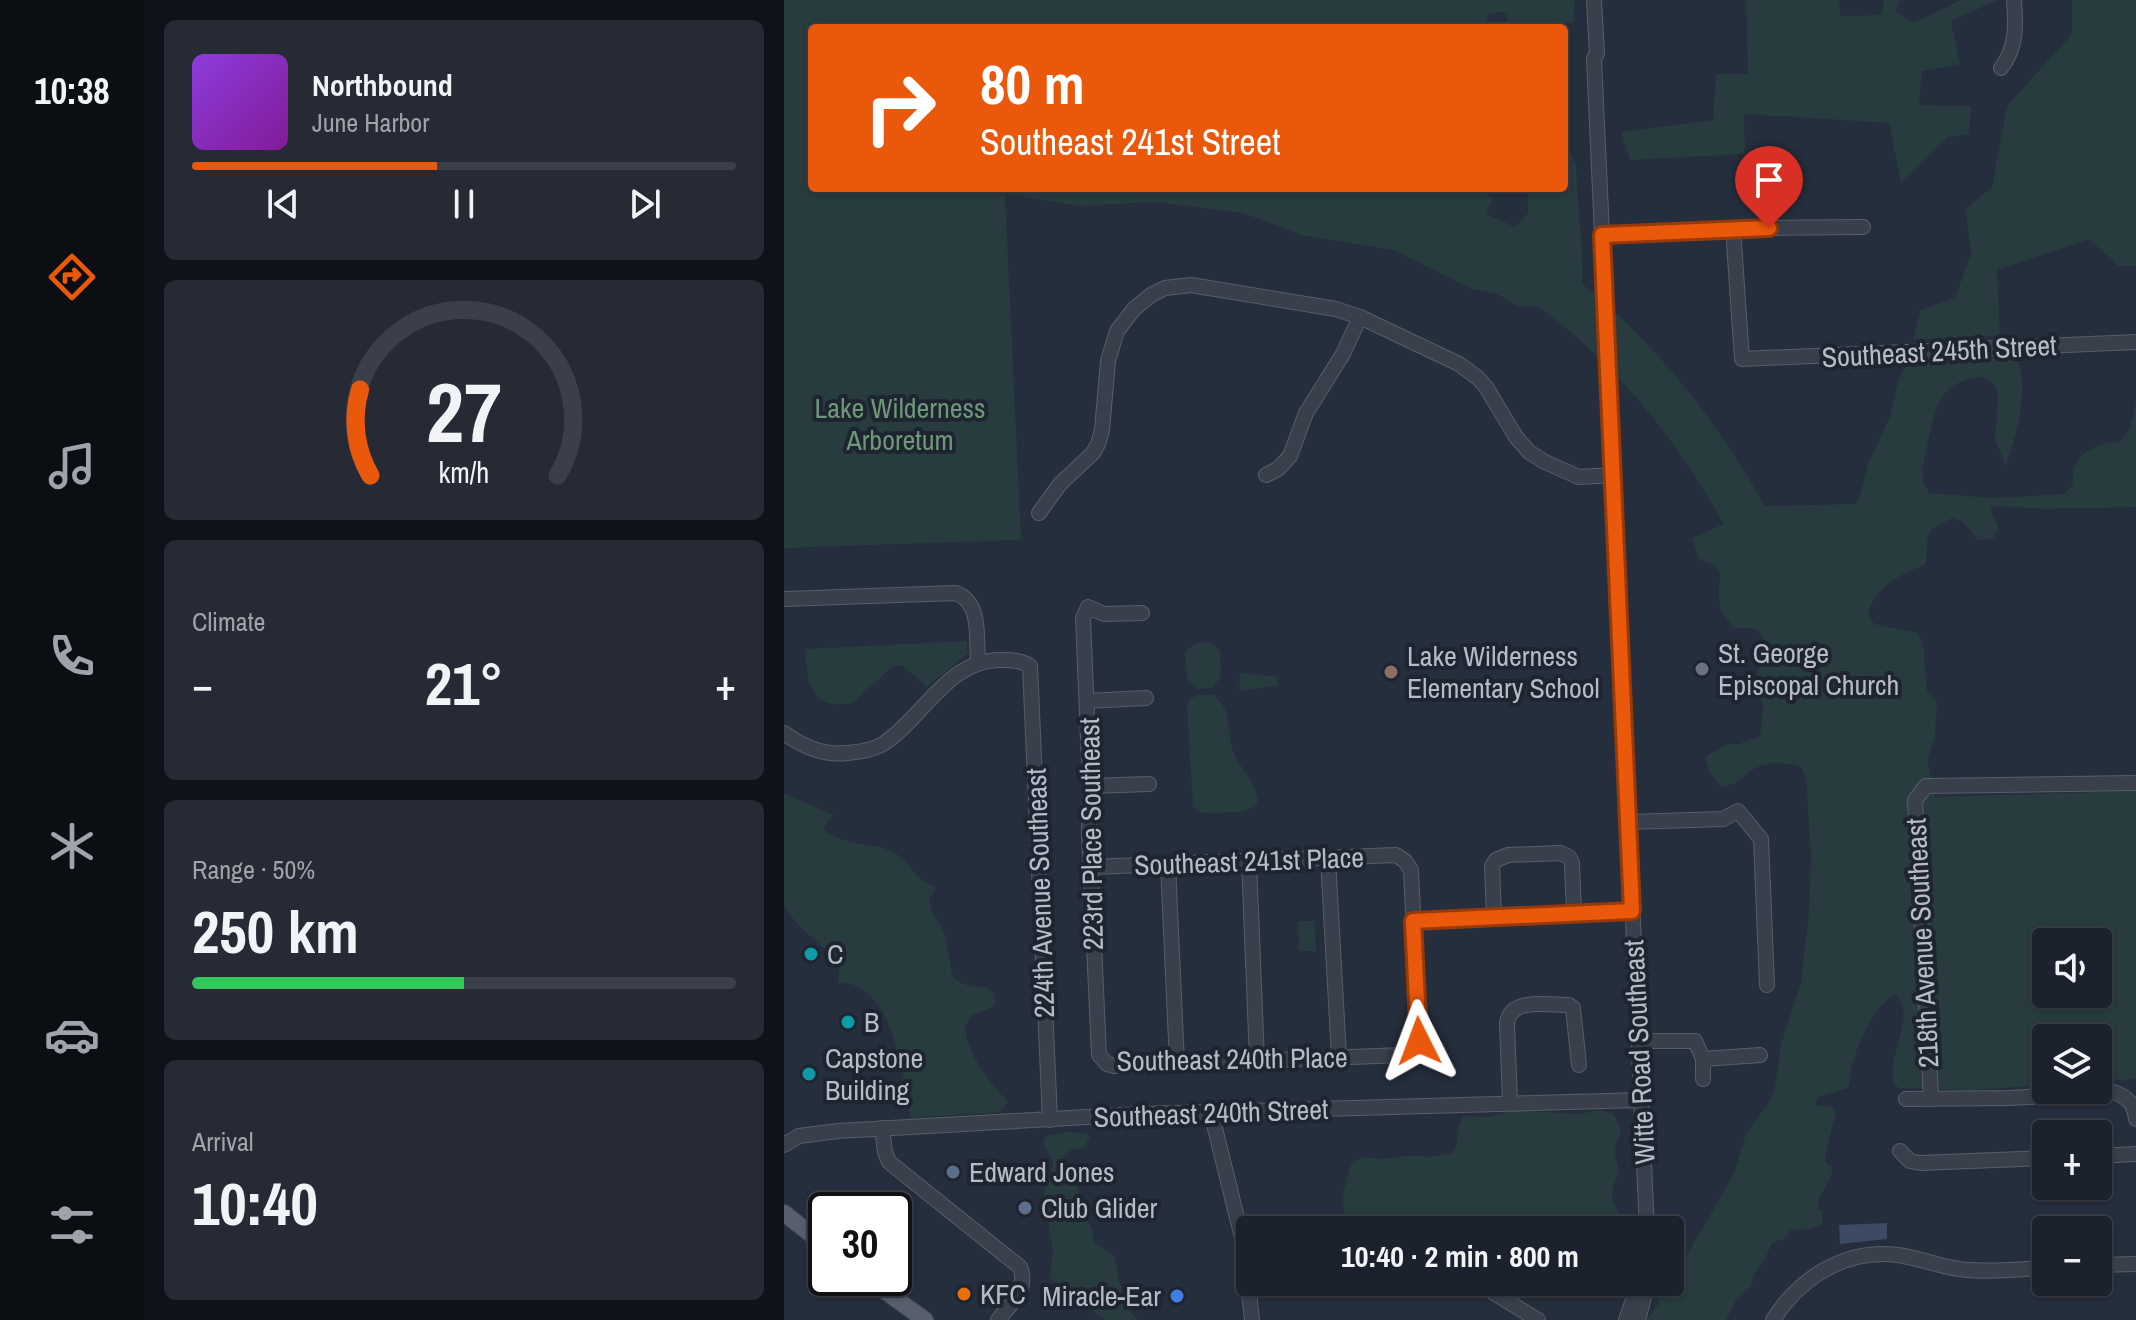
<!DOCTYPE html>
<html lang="en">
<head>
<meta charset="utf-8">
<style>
  :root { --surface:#1c222d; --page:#252a35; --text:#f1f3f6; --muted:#a0a4aa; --line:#3a3f49; --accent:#ea580c }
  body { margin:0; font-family:"Archivo Narrow",sans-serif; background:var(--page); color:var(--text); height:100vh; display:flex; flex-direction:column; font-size:30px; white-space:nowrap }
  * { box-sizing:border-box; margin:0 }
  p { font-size:26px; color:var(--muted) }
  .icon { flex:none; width:44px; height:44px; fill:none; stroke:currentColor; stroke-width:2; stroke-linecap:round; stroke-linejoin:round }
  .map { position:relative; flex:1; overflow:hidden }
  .panel { display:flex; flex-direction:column; gap:20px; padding:20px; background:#0f1319; width:640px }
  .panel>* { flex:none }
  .guide { position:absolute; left:24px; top:24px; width:760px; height:168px; border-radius:8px; box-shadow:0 2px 6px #0004,0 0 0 2px var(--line); background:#ea580c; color:#fff; overflow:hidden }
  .fabs { position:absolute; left:1248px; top:928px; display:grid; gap:16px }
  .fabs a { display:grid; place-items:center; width:80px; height:80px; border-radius:8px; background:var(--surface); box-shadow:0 2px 6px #0004,0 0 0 2px var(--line); font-size:40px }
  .speed { position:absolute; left:24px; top:1192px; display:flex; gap:16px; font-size:40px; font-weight:700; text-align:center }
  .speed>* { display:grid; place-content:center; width:104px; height:104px; border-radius:50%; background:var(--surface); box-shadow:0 2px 6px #0004,0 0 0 2px var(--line); line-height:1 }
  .speed .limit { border:4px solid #111; border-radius:12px; background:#fff; color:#111 }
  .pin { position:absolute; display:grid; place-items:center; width:68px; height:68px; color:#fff; margin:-82px -34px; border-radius:50% 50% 50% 0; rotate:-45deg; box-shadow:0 0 8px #0007 }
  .pin .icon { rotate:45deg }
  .me { position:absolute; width:88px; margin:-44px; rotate:357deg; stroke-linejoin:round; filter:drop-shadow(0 0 6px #0008) }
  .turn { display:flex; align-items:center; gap:28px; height:168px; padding:0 40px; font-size:36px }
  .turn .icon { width:104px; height:104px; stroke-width:2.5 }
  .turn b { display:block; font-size:56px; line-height:68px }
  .big { font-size:60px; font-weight:700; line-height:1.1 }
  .panel .tile { flex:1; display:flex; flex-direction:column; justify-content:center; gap:12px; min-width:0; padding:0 28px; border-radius:12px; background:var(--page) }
  .panel .dial { align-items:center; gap:0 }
  .dial svg { height:208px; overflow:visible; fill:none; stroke:var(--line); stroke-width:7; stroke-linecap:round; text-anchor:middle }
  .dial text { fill:var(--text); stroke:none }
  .song { display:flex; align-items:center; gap:24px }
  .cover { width:96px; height:96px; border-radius:12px; background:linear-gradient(135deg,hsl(270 70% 55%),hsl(290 70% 35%)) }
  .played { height:8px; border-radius:4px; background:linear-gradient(90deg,var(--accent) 45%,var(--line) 45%) }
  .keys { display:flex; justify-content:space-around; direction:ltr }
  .heat { display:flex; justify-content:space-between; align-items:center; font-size:44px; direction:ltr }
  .charge { height:12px; border-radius:6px; background:linear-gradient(90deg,#34c759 50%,var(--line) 0) }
  .trip { position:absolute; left:452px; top:1216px; width:448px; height:80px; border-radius:8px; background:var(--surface); box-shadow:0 2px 6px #0004,0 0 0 2px var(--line); font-weight:700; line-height:80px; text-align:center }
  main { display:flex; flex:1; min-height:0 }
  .tabs { display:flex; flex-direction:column; width:144px; justify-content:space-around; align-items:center; background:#0b0e12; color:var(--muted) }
  .tabs .icon { width:56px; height:56px }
  .tabs .selected { color:var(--accent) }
  .tabs b { font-size:36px; color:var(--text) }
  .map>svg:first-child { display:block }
  .green { fill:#283b3e; fill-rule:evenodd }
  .water { fill:#3c4a64 }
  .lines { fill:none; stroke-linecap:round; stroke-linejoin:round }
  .minor-casing { stroke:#575e6a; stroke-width:16 }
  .major-casing { stroke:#424955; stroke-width:18 }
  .minor { stroke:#39404c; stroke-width:14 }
  .major { stroke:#575f6c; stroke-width:16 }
  .route-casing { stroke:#983908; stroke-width:20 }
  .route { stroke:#ea580c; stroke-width:14 }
  .worship-dot { fill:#6b7280; stroke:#1e2531; stroke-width:3 }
  .education-dot { fill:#8d6e63; stroke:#1e2531; stroke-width:3 }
  .culture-dot { fill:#0f9aa8; stroke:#1e2531; stroke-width:3 }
  .service-dot { fill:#5c6f8a; stroke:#1e2531; stroke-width:3 }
  .food-dot { fill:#e8710a; stroke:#1e2531; stroke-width:3 }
  .shop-dot { fill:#3f7fe0; stroke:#1e2531; stroke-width:3 }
  .labels { text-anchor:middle; stroke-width:8; stroke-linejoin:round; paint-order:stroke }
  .street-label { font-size:28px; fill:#b5bbc7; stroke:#1e2531 }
  .park-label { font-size:28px; fill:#6d9779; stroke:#1e2531 }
  .poi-label { font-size:28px; fill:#b5bbc7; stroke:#1e2531; text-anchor:start }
</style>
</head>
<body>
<main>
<nav class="tabs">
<b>10:38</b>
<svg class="icon selected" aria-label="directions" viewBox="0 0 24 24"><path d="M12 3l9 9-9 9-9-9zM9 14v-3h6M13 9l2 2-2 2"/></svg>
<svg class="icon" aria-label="music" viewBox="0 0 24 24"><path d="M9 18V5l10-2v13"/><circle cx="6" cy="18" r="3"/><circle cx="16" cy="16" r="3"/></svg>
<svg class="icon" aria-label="phone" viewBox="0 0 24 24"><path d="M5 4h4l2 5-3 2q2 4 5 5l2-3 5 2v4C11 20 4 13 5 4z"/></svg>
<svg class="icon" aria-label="climate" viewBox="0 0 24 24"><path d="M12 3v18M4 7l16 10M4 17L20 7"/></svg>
<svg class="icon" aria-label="car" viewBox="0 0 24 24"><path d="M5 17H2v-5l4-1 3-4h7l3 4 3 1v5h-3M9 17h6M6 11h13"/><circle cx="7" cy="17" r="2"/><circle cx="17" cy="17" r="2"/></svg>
<svg class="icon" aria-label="filters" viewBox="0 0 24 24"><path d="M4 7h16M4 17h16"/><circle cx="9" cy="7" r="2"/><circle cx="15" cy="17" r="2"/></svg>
</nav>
<section class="panel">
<div class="tile">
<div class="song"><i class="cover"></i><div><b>Northbound</b><p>June Harbor</p></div></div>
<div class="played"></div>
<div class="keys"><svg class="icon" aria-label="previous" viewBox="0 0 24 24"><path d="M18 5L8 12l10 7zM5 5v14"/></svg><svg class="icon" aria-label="pause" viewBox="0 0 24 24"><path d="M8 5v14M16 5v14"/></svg><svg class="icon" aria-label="next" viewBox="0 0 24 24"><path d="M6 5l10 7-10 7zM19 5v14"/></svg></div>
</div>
<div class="tile dial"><svg viewBox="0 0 100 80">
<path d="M14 69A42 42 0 1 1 86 69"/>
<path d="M14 69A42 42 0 0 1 10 36" stroke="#ea580c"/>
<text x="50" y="56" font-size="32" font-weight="700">27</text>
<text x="50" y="72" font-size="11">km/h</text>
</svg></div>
<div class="tile"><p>Climate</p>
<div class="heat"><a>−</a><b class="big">21°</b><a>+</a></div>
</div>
<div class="tile"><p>Range · 50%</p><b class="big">250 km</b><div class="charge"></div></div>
<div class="tile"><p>Arrival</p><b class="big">10:40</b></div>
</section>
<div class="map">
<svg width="1352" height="1320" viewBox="0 0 1352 1320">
  <rect width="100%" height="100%" fill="#252e3c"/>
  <g class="green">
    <path d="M 0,0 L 791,0 L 789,23 L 734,25 L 734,28 L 724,28 L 723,16 L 719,12 L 703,15 L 701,28 L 28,28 L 28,188 L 694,188 L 709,198 L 702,214 L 731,227 L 744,213 L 743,188 L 780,188 L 780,151 L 788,154 L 792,165 C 793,204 800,245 798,284 C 874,345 933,421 981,506 L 1072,504 L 1077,493 L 1083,466 L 1106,416 L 1115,378 L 1121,367 L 1143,357 L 1231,353 C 1247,389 1233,431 1222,466 L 1211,440 L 1214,397 L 1211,385 L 1200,377 C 1153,381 1152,408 1143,446 C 1139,465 1134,478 1146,493 L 1208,498 L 1281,494 L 1289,484 C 1287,461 1300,449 1322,443 C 1326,442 1331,443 1335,441 C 1348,434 1350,412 1352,399 L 1352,507 L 1263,509 L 1207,506 L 1209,517 L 1215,528 L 1209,539 L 1194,540 L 1179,522 L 1168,518 C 1162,522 1154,525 1149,529 C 1140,537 1144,553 1142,564 C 1116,575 1093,585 1084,613 L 1090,624 L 1134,633 L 1139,644 L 1143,692 L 1153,701 L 1151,737 L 1143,760 L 1151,797 L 1352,791 L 1352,1079 L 1314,1081 L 1314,1038 L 1262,1038 L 1262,1085 L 1188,1090 L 1115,1088 L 1110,1085 C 1101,1054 1134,1018 1112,995 C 1092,1001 1071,1050 1067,1070 C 1066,1077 1067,1081 1064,1088 L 1035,1097 L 1031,1105 L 1049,1107 L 1052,1111 L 1041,1158 L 1043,1164 L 1048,1167 C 1049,1184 1033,1191 1034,1209 L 1039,1212 L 1038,1224 L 1027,1229 L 1007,1230 L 1000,1239 L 988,1243 L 981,1259 L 970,1274 L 967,1287 L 952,1300 L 942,1320 L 863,1320 L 875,1303 L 874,1282 L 888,1280 L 949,1176 L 962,1134 L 985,1102 L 991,1087 L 997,1044 L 1017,983 L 1025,911 L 1027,857 L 1022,778 L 1017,767 C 1004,762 985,761 972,768 C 958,775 957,784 938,787 C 928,778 924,771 921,757 L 943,744 L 955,744 L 976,736 L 979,709 L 973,675 L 981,651 L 980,640 L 973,629 L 950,628 C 930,607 935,597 936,571 L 927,563 L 916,560 L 908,538 L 940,524 C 892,439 832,364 754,306 L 735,307 L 713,294 L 688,289 L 610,250 L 520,236 L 459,213 L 370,202 L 295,206 L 221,194 L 237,540 L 0,548 ZM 1262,942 L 1314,942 L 1314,994 L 1262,994 Z"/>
    <polygon points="962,0 1055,0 1057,16 1098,15 1100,0 1116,0 1112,12 1130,23 1177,0 1214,0 1167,21 1176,64 1138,71 1135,105 1187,106 1185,134 1164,137 1117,184 1105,123 960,114 961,154 846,160 837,132 929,120 932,74 964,74"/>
    <polygon points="1288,0 1352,0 1352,266 1334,266 1305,239 1213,270 1216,335 1129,340 1136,310 1171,298 1187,253 1181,209 1208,187 1223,106 1288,34"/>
    <path d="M 182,641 L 184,653 L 143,687 L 119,666 L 110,665 L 69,703 C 26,711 23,682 21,649 Z"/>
    <polygon points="426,642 436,651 437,677 428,688 414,689 403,679 401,652 411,643"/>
    <polygon points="456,673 492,676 494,685 455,692"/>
    <path d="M 414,695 L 430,695 C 448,711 443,726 448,747 C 454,770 473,778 474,804 C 460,816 435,812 417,813 L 409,806 L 403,706 L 406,699 Z"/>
    <path d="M 0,793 L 49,815 L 39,828 C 57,847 86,840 109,852 C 120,858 124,864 131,873 C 136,879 145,884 152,888 L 145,899 C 147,913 152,918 159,930 C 163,937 166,966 169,977 C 180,986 188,988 202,987 L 211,994 L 211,1006 L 187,1016 L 181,1026 C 184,1057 204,1079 224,1102 L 216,1112 L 127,1118 C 118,1078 110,980 54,983 L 55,962 L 13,924 L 0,906 Z"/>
    <polygon points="514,921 531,921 532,951 515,951"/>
    <path d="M 729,1110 L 795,1114 L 817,1110 L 829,1114 C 843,1135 833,1134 831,1150 C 830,1159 837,1166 834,1175 C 832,1182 828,1186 828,1193 C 829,1207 838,1214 838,1230 L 560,1230 L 559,1192 L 568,1162 L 579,1157 L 597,1159 L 632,1155 L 646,1157 L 668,1153 C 677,1143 671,1128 680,1116 L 705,1117 Z"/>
    <path d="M 283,1132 L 302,1133 L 306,1137 L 300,1147 L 287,1150 L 279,1156 L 294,1190 L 296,1208 L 308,1228 L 310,1242 L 331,1256 C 333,1273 340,1310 354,1320 L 321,1320 L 266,1278 L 269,1253 L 260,1193 L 261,1181 L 268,1170 L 269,1160 L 260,1146 L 260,1139 L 265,1135 Z"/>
  </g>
  <polygon class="water" points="1103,1223 1103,1239 1056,1244 1055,1225"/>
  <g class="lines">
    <defs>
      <g id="minor">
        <polyline points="810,0 813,54 810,58 863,1230"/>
        <path d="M 1217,68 C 1233,47 1232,26 1230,0"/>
        <polyline points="949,228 958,359 1352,342"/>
        <polyline points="818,235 949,228 1079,227"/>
        <polyline points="482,475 494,469 506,456 522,413 559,354 576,317"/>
        <polyline points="255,513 276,484 309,453 314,444 318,430 324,361 333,331 350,309 367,295 381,288 407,285 552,309 576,317 675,364 694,378 702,387 732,437 745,452 761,462 795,477 829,475"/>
        <path d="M 0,599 L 172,593 C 198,603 192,638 194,662"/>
        <polyline points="303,701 362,698"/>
        <path d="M 0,733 C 19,747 39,756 63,753 C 75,752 89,750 99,744 C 139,718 164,659 217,660 C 228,660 236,660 246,666 L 266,1120"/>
        <polyline points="306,786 365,784"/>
        <polyline points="844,822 939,819 954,811 977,839 983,985"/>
        <polyline points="544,858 555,1057"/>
        <polyline points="465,861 473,1061"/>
        <polyline points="384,865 393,1063"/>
        <path d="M 307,867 L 612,855 L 621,861 L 627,870 L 635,1041 C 632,1048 628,1053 620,1055 L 330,1066 L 323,1064 L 315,1055 L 305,834 L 306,786 L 299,618 L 304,607 L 320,614 L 358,613"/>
        <polyline points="710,917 708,866 712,860 724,855 776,853 785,857 788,863 790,914"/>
        <polyline points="629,921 848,911"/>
        <polyline points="855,1041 911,1041 919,1059 919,1079"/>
        <polyline points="919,1059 976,1055"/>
        <polyline points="1147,1098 1131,800 1142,786 1352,783"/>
        <path d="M 1122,1099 L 1226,1098 L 1330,1092 C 1344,1098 1350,1103 1352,1119"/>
        <path d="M 726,1103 L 723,1024 C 725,997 764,1005 785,1005 L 789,1008 L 795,1065"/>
        <polyline points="427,1112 460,1246 468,1320"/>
        <path d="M 98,1128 L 101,1152 L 105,1162 L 236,1267 C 245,1289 227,1304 214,1320"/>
        <polyline points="0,1145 15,1136 54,1131 356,1114 858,1100"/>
        <polyline points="1116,1151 1126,1161 1136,1163 1262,1158"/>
        <polyline points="1314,1156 1352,1154"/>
        <polyline points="1314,1265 1352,1264"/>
        <polyline points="692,1282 754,1320"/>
        <polyline points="842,1320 855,1282"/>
        <polyline points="854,1320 864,1282"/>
        <path d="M 989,1320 C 1016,1277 1063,1248 1114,1255 C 1135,1258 1154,1266 1175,1269 C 1203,1273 1233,1269 1262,1268"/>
      </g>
      <g id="major">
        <polyline points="0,1213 42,1246"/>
        <polyline points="83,1278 141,1320"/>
      </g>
    </defs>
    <use href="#minor" class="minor-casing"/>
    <use href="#major" class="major-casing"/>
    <use href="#minor" class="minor"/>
    <use href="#major" class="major"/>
  </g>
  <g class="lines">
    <defs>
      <polyline id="route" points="635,1041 629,921 848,911 818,235 985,228"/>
    </defs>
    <use href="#route" class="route-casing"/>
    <use href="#route" class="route"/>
  </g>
  <circle class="worship-dot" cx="918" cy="669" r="8"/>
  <circle class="education-dot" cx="607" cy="672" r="8"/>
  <g class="culture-dot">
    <circle cx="27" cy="954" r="8"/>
    <circle cx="64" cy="1022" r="8"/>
    <circle cx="25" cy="1074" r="8"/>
  </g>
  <g class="service-dot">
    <circle cx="169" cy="1172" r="8"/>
    <circle cx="241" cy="1208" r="8"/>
  </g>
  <circle class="food-dot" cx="180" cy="1294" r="8"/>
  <circle class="shop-dot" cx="393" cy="1296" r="8"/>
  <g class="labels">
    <g class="street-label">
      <text transform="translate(1155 351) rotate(-3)" y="10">Southeast 245th Street</text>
      <text transform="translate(307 834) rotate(-91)" y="10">223rd Place Southeast</text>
      <text transform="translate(465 861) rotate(-2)" y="10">Southeast 241st Place</text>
      <text transform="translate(256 893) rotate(-92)" y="10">224th Avenue Southeast</text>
      <text transform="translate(1138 943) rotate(-93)" y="10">218th Avenue Southeast</text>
      <text transform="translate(855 1052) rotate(-93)" y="10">Witte Road Southeast</text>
      <text transform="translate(448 1059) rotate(-1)" y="10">Southeast 240th Place</text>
      <text transform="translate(427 1113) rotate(-2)" y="10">Southeast 240th Street</text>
    </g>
    <g class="park-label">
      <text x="116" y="418">Lake Wilderness<tspan x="116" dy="32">Arboretum</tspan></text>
    </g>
    <g class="poi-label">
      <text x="934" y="663">St. George<tspan x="934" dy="32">Episcopal Church</tspan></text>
      <text x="623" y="666">Lake Wilderness<tspan x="623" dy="32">Elementary School</tspan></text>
      <text x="43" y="964">C</text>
      <text x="80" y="1032">B</text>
      <text x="41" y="1068">Capstone<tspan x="41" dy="32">Building</tspan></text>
      <text x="185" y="1182">Edward Jones</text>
      <text x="257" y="1218">Club Glider</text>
      <text x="196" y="1304">KFC</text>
      <text x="377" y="1306" text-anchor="end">Miracle-Ear</text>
    </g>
  </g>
</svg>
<div class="fabs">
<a><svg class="icon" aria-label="sound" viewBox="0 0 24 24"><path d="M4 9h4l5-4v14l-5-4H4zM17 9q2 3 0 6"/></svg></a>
<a><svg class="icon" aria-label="layers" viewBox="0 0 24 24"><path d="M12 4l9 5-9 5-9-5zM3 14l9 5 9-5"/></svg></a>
<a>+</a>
<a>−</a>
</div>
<div class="speed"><div class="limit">30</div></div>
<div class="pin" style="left:985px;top:228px;background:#d93025"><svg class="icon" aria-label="arrive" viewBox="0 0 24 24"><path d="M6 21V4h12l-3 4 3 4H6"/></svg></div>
<svg class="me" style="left:635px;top:1041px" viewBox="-20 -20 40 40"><path d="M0-17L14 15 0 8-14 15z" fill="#ea580c" stroke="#fff" stroke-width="4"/></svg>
<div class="trip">10:40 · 2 min · 800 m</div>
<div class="guide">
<div class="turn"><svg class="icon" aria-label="right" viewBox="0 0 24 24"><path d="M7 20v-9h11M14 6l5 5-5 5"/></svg><div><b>80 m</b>Southeast 241st Street</div></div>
</div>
</div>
</main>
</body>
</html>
